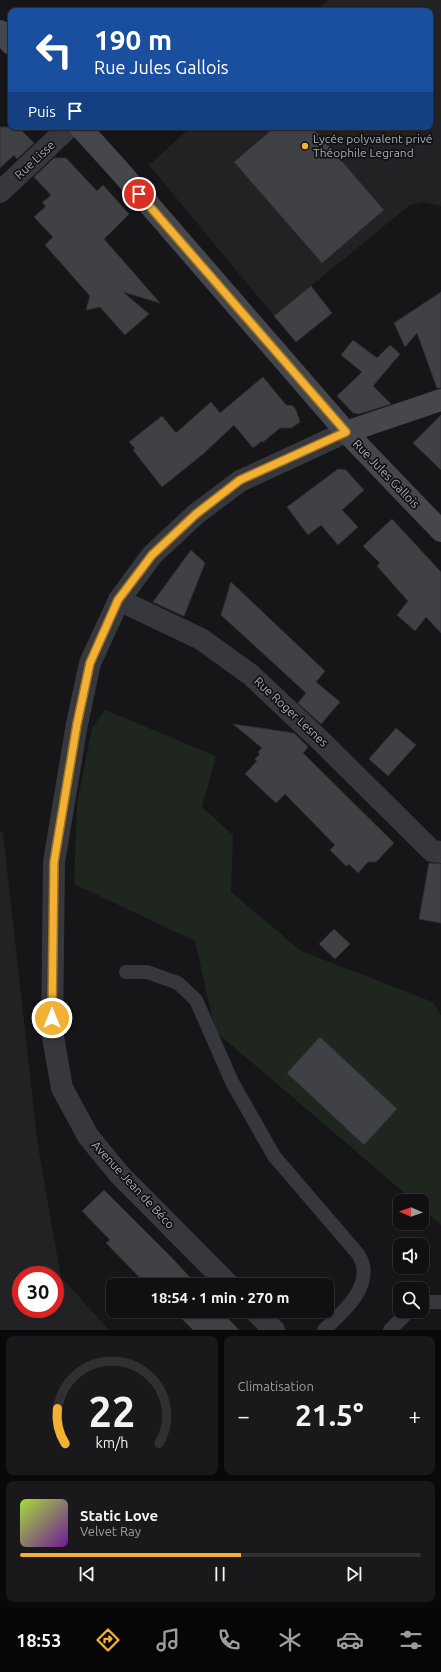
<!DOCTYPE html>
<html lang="fr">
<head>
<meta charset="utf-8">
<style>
  :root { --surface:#101012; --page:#19191b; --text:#f1f3f6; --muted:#9c9d9f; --line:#303032; --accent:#f2b134 }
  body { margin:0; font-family:Ubuntu,sans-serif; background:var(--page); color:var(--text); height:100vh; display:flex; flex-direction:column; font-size:15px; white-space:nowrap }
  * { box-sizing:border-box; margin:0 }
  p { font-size:13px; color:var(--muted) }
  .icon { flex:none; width:22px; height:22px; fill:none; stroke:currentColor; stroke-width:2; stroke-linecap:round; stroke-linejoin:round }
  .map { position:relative; height:1330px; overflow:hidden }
  .drawer { display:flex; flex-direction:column; gap:6px; padding:6px; background:#09090a; flex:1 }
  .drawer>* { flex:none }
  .banner { position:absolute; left:8px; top:8px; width:425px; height:122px; border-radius:8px; box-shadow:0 1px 3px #0004,0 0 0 1px var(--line); background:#1a4fa0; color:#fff; overflow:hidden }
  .needle { width:26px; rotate:272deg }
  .fabs { position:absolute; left:393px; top:1194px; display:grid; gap:8px }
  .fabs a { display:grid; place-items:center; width:36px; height:36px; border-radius:8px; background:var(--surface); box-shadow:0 1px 3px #0004,0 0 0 1px var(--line); font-size:20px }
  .speed { position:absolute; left:12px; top:1266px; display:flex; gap:8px; font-size:20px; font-weight:700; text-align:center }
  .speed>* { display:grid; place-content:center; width:52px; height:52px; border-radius:50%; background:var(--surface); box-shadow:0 1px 3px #0004,0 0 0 1px var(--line); line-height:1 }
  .speed .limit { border:6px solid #d22; background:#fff; color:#111 }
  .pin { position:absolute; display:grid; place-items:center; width:34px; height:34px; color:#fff; margin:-17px; border:2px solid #fff; border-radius:50%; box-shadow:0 1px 4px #0007 }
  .me { position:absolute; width:44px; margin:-22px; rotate:0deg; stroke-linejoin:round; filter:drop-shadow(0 0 3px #0008) }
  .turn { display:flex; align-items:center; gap:14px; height:84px; padding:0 20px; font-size:18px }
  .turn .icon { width:52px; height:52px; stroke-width:2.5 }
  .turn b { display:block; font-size:28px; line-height:34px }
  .then { display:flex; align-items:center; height:38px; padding:0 20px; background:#0003; gap:8px; font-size:15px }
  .big { font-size:30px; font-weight:600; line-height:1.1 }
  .drawer .tile { flex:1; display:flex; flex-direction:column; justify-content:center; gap:6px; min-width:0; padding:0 14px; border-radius:8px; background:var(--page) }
  .drawer .dial { align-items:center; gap:0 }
  .dial svg { height:104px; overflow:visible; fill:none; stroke:var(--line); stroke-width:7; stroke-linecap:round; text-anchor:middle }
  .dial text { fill:var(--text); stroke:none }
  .song { display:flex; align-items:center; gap:12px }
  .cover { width:48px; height:48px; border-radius:6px; background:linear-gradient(135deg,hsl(80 70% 55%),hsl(280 70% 35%)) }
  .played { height:4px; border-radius:2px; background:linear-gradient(90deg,var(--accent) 55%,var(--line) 55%) }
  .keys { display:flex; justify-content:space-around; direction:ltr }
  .heat { display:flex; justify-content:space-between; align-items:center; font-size:22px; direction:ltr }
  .drawer .tiles { flex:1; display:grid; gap:6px; grid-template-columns:1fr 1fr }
  .tile:last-child { grid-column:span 2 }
  .trip { position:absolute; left:106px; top:1278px; width:228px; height:40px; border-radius:8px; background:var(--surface); box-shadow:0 1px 3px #0004,0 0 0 1px var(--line); font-weight:600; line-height:40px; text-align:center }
  .tabs { display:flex; height:64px; justify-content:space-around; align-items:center; background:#060607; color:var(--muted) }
  .tabs .icon { width:28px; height:28px }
  .tabs .on { color:var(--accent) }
  .tabs b { font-size:18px; color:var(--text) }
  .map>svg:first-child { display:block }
  .built { fill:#222225; fill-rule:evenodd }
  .green { fill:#1e261f }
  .building { fill:#404145; stroke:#303034 }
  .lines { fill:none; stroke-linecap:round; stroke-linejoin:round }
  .lane { stroke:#37383d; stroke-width:14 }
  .street { stroke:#37383d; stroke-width:22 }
  .secondary { stroke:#45474d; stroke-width:22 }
  .route-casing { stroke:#9d7322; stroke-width:10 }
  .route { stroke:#f2b134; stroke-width:7 }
  .poi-dot { fill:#f2b134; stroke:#111113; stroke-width:1.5 }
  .labels { text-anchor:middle; stroke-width:3.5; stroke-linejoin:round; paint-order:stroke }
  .poi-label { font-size:12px; fill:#a8adb8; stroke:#111113; text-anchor:start }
  .street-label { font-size:12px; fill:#a8adb8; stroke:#111113 }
</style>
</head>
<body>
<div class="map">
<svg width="441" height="1330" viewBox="0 0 441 1330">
  <rect width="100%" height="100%" fill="#161618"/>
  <g class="built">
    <polygon points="328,0 441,0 441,206 422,202 410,205 274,316 149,165 191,127 430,127 430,11 317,11"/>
    <path d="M 0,830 L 3,833 L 38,1147 L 61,1277 L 109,1330 L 0,1330 ZM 21,1275 L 55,1275 L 55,1309 L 21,1309 Z"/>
  </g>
  <polygon class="green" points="105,710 216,756 202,807 233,835 231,892 301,951 433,1002 441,1016 441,1225 422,1208 422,1201 414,1201 215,1031 195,941 74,884 77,804 92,728"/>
  <g class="building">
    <polygon points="0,127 18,127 34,143 17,159 14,155 0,168"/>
    <polygon points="275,127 312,127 384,210 322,263 234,162"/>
    <polygon points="54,158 66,158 97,191 103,185 129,214 104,239 160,303 123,292 149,314 125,335 100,307 86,310 90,296 45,245 53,237 34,217 46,206 42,203 51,195 34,177"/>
    <polygon points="311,286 332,313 296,342 274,316"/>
    <polygon points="441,292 441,388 437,388 417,333 405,347 394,323"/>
    <polygon points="353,340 377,358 390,345 400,354 373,386 391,404 359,414 353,413 337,396 362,372 341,355"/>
    <polygon points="263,377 286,405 293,406 296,410 300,422 291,428 280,428 263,442 262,441 253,448 234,425 203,454 162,487 133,450 135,448 129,442 162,416 176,433 211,402 220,413"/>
    <polygon points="441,415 441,470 413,443"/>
    <polygon points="338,469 346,470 364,490 342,510 358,527 338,545 321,525 308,535 287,507"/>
    <polygon points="392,519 441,572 441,633 426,617 415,631 397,615 408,601 377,566 380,563 363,546"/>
    <polygon points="191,550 205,563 184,616 181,615 153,602"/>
    <polygon points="231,582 325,671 316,682 340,702 321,724 298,703 306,693 221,615"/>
    <polygon points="233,724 294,733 308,747 303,753 394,843 376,862 368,862 358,873 349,864 346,866 330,850 335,845 285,794 276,803 245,774 257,761 255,759 260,754 258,752 262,748"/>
    <polygon points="396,728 416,745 388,776 369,759"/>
    <polygon points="429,863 441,864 441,923 419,919"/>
    <polygon points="334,929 350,944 335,959 319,944"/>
    <polygon points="320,1037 397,1109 364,1145 287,1073"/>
    <polygon points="104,1190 173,1259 197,1285 147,1285 106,1243 110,1240 82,1211"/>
    <polygon points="174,1311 221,1311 239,1330 193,1330"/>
  </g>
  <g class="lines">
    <g class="lane">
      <path d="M 126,972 L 147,972 L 178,983 L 196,1000 L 232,1082 L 274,1156 L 358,1254 C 360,1257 362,1262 363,1265 C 368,1293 341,1313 324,1330"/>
      <polyline points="422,1304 427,1302 441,1302"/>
      <polyline points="390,1330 409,1311"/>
    </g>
    <g class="street">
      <polyline points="0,192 69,127"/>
      <polyline points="119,600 201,639 251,675 323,743 432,851 441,852"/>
      <polyline points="229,1285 119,1174 88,1136 62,1088 52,1031 54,862 77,724 90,663 119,600 152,555 196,514 240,481 346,432"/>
      <polyline points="255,1311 274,1330"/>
    </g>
    <g class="secondary">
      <polyline points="0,31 11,44"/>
      <polyline points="80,127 119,170 346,432 441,531"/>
      <polyline points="346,432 441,400"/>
    </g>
  </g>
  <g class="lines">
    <defs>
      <polyline id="route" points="52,1018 54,862 77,724 90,663 118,600 152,555 196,514 240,480 346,432 139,194"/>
    </defs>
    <use href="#route" class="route-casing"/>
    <use href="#route" class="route"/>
  </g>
  <circle class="poi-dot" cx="305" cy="146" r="4"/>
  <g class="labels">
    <g class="poi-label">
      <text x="313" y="143">Lycée polyvalent privé<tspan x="313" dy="14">Théophile Legrand</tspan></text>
    </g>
    <g class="street-label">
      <text transform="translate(35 160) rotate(-43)" y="4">Rue Lisse</text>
      <text transform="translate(386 474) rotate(46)" y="4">Rue Jules Gallois</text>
      <text transform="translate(291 712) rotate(43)" y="4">Rue Roger Lesnes</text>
      <text transform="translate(133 1185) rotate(47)" y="4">Avenue Jean de Béco</text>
    </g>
  </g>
</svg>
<div class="fabs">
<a><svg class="needle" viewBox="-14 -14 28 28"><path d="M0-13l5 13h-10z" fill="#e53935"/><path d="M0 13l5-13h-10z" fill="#9c9d9f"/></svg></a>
<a><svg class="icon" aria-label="sound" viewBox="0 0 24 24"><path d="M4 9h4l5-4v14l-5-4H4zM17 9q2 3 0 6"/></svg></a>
<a><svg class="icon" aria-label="search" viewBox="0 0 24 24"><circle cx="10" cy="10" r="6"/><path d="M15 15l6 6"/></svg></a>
</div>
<div class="speed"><div class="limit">30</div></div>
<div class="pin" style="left:139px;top:194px;background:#d93025"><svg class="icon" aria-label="arrive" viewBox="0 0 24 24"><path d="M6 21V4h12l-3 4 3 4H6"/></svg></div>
<svg class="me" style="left:52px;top:1018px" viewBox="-20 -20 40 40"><circle r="17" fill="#f2b134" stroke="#fff" stroke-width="3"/><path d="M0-11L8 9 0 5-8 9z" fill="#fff"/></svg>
<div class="trip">18:54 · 1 min · 270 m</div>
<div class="banner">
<div class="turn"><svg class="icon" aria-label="left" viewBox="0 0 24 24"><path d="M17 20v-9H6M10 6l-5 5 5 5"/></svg><div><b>190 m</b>Rue Jules Gallois</div></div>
<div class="then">Puis<svg class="icon" aria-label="arrive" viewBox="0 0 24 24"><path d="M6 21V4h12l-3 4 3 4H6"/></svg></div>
</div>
</div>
<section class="drawer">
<div class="tiles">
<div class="tile dial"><svg viewBox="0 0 100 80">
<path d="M14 69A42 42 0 1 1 86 69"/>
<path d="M14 69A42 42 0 0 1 8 42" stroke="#f2b134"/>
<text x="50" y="56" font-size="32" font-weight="700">22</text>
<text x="50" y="72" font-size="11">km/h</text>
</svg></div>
<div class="tile"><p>Climatisation</p>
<div class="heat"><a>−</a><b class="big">21.5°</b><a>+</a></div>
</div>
<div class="tile">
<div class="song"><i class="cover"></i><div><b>Static Love</b><p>Velvet Ray</p></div></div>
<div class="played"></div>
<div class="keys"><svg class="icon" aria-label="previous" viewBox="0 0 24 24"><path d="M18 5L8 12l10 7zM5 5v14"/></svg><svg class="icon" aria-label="pause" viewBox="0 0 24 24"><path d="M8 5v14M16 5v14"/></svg><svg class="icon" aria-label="next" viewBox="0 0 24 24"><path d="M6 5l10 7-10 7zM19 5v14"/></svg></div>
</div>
</div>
</section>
<nav class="tabs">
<b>18:53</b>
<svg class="icon on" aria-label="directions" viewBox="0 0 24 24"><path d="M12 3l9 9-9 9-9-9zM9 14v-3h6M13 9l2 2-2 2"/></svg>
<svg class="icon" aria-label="music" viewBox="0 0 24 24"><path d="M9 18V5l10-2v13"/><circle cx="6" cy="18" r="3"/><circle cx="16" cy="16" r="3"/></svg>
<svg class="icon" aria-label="phone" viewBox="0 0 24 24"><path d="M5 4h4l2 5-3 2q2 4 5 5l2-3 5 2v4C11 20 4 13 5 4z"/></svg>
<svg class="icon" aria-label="climate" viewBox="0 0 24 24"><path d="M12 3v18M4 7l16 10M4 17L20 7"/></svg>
<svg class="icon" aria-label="car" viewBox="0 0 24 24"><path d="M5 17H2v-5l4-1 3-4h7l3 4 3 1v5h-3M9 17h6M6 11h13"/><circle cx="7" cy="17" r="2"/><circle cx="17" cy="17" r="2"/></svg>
<svg class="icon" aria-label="filters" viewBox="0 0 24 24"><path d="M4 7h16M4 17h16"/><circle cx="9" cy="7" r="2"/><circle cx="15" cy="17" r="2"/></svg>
</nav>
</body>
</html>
